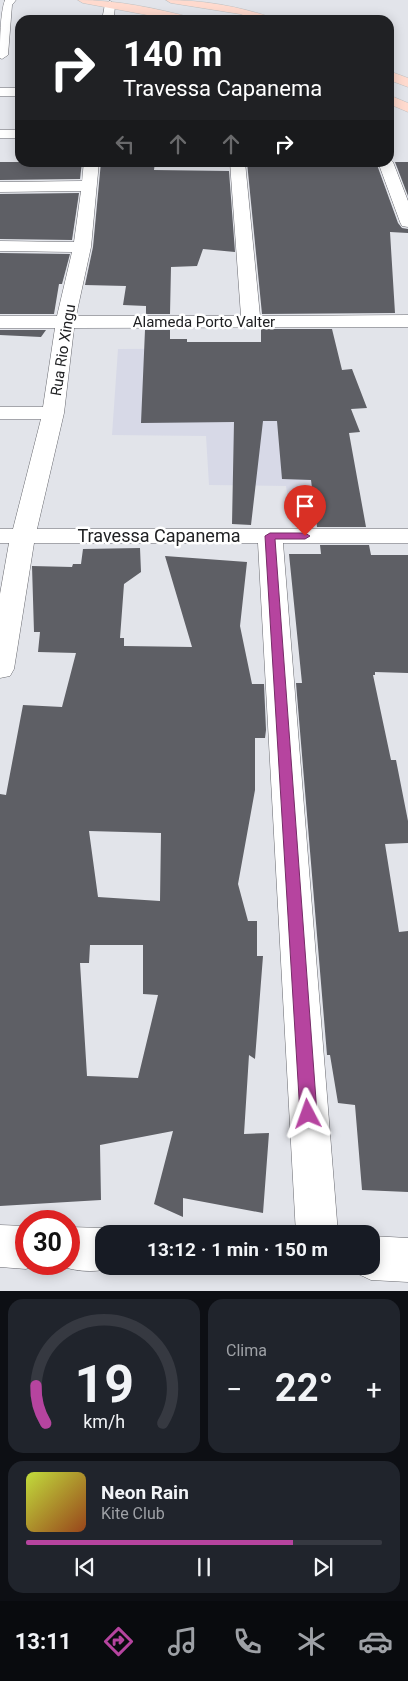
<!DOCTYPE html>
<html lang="pt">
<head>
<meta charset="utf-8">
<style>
  :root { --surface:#171b24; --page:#20242c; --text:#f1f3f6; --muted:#9ea1a6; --line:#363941; --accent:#b6449f }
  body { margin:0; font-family:Roboto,sans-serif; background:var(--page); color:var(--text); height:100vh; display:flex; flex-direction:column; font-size:19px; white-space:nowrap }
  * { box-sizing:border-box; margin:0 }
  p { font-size:16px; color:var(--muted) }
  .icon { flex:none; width:28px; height:28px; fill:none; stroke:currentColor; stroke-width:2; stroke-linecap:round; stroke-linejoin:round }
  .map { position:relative; height:1291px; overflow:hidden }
  .drawer { display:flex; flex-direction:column; gap:8px; padding:8px; background:#0d0f14; flex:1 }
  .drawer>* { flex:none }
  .top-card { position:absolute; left:15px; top:15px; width:379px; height:152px; border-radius:15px; box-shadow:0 2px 12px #0003; background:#202124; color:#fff; overflow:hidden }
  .speed { position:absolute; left:15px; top:1210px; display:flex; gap:10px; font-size:25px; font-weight:700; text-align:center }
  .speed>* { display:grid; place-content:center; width:65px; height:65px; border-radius:50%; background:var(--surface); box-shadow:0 2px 12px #0003; line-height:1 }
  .speed .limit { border:8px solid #d22; background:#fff; color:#111 }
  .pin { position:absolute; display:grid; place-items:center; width:42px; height:42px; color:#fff; margin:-51px -21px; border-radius:50% 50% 50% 0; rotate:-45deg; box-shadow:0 0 5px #0007 }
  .pin .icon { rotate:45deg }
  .me { position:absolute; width:55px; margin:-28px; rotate:356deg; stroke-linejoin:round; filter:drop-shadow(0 0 4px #0008) }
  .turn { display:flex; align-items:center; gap:18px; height:105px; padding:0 25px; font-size:22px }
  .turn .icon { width:65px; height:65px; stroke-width:2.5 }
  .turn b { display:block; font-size:35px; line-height:42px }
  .lanes { display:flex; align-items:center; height:48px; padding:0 25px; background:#0003; justify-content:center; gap:25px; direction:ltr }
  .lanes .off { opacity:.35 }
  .big { font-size:38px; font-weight:700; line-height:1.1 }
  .drawer .tile { flex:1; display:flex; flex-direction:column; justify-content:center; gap:8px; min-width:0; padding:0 18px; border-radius:15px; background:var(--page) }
  .drawer .dial { align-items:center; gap:0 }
  .dial svg { height:130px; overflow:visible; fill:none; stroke:var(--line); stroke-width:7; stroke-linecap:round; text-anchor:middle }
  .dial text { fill:var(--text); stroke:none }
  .song { display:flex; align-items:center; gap:15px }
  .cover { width:60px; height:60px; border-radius:8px; background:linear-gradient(135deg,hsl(70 70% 55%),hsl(20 70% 35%)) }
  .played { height:5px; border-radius:2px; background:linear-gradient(90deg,var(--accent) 75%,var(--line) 75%) }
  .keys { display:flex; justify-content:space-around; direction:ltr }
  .heat { display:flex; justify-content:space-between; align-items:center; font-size:28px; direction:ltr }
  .drawer .tiles { flex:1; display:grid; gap:8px; grid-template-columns:1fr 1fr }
  .tile:last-child { grid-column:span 2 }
  .trip { position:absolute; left:95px; top:1225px; width:285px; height:50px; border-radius:15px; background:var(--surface); box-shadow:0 2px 12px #0003; font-weight:700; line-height:50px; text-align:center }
  .menu { display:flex; height:80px; justify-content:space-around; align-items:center; background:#090b0e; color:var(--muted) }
  .menu .icon { width:35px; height:35px }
  .menu .active { color:var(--accent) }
  .menu b { font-size:22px; color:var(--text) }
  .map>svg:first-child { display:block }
  .built { fill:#d7d9e7 }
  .building { fill:#5e5f65; fill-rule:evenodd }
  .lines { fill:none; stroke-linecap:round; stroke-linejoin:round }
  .street-casing { stroke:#68696f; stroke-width:1 }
  .primary-casing { stroke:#c1c1c1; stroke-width:1 }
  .street { fill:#fff; fill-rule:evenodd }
  .primary { fill:#ffdace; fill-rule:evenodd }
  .route { fill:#b6449f; stroke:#762c67 }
  .labels { text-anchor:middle; stroke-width:5; stroke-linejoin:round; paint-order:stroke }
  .far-street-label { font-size:15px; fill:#202123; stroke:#fff }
  .street-label { font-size:18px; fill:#202123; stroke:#fff }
</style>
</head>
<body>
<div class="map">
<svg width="408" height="1291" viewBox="0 0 408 1291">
  <rect width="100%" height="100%" fill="#e2e4ea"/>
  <polygon class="built" points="322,348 349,412 336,527 292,527 286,486 209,485 206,436 112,435 118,349"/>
  <g class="building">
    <polygon points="0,162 82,162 80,179 0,180"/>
    <polygon points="101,162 155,162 154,170 229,171 235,252 203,249 197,266 171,267 170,314 146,314 146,306 123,305 126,286 85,285 93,247"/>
    <polygon points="247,162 376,162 398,223 402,228 408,229 408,233 390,232 395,313 262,314"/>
    <polygon points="395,162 408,162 408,196"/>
    <polygon points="79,193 72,240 0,239 0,194"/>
    <polygon points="0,253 70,254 62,284 59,284 54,314 0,314"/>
    <polygon points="261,329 332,329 342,370 352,369 367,408 351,409 360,432 349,433 366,527 317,527 311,480 282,479 277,421 263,421 251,525 232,524 234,422 141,423 145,330 170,330 170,339 187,339 187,342 261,342"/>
    <polygon points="0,330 46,330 41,337 0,335"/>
    <polygon points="320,545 369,545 371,555 408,555 408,673 375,672 375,675 373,675 391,760 396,760 408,821 408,843 385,844 399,932 408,931 408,1192 362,1190 355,1105 338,1103 330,1055 327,1055 296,683 302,683 289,554 321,554"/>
    <path d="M 140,548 L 141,572 L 124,584 L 120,638 L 124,638 L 124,646 L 192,647 L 165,556 L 247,562 L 240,626 L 252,684 L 264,684 L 266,730 L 265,738 L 255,738 L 255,790 L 238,884 L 248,921 L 257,921 L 257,956 L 263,956 L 255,1059 L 249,1055 L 244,1134 L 269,1133 L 263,1213 L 183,1198 L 183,1217 L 154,1204 L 173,1131 L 100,1145 L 101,1200 L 0,1206 L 0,794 L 6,795 L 23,705 L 62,707 L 76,653 L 38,652 L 40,632 L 34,632 L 32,566 L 72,567 L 73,564 L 81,564 L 83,549 ZM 89,831 L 161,833 L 160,901 L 98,897 ZM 90,945 L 143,945 L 143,994 L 158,995 L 138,1078 L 87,1076 L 80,963 L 89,963 Z"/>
  </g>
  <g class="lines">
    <defs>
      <g id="street">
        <path d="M 5,0 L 16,0 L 12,5 L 8,55 L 2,59 L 0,58 C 0,42 0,13 5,0 Z"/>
        <polygon points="110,1 115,4 114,20 102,20 105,4"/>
        <rect x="0" y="88" width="20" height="8"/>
        <rect x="0" y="130" width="20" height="8"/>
        <polygon points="389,158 393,162 408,201 408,227 402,226 400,222 378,162 389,162"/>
        <polygon points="84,162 99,162 91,247 76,316 241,316 230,162 245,162 260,316 408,315 408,327 74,328 64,413 37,529 408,529 408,543 283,543 338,1234 296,1234 258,543 34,543 14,669 10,676 0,678 0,594 9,543 0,543 0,529 13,529 41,419 0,419 0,407 43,407 55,328 0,328 0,316 57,316 72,252 0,251 0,241 74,242 81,191 0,192 0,182 82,181"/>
        <polygon points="0,1225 26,1226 26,1264 37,1264 26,1269 0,1267"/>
        <path d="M 69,1227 L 104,1228 L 117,1234 L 104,1234 L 104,1266 L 117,1266 C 97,1274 75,1272 55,1264 L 69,1264 Z"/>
        <polygon points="371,1236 408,1238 408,1282 371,1280 356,1273 353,1266 371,1266"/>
      </g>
      <g id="primary">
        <path d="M 78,0 C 117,0 155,8 193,18 L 195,20 L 174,20 L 83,3 Z"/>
        <path d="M 166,0 C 203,0 238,6 273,18 L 275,20 L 258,20 L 240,14 L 171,3 Z"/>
        <polygon points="389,71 408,78 408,87 389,80"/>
        <polygon points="389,95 408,103 408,112 389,104"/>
      </g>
    </defs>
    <use href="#street" class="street-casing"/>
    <use href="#primary" class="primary-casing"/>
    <use href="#street" class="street"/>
    <use href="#primary" class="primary"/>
  </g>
  <polygon class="route" points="270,533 305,533 310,536 305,539 275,539 317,1114 314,1120 308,1122 303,1120 300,1114 265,536"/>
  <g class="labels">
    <g class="far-street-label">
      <text x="204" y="327">Alameda Porto Valter</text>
      <text transform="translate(63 350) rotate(-81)" y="5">Rua Rio Xingu</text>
    </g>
    <g class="street-label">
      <text x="159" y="542">Travessa Capanema</text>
    </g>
  </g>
</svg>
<div class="speed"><div class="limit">30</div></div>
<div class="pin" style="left:305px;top:536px;background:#d93025"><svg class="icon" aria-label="arrive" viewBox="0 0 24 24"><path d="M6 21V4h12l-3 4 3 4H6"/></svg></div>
<svg class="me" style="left:308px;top:1114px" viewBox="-20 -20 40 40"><path d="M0-17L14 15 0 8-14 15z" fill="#b6449f" stroke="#fff" stroke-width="4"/></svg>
<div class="trip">13:12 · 1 min · 150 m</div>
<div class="top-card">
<div class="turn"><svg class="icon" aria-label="right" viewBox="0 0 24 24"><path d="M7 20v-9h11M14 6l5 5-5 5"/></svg><div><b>140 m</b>Travessa Capanema</div></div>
<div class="lanes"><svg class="icon off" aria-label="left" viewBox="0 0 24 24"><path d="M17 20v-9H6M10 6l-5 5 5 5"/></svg><svg class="icon off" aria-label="ahead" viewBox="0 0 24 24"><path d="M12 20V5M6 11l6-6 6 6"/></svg><svg class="icon off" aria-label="ahead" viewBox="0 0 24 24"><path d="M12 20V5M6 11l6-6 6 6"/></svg><svg class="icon" aria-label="right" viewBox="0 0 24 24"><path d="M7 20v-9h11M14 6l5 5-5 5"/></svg></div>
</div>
</div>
<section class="drawer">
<div class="tiles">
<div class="tile dial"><svg viewBox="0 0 100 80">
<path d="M14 69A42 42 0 1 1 86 69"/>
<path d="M14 69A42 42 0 0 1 8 46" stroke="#b6449f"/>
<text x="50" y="56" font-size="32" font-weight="700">19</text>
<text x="50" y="72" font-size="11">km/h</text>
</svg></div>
<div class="tile"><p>Clima</p>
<div class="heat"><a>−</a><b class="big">22°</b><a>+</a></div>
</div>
<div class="tile">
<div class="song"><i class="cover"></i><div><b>Neon Rain</b><p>Kite Club</p></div></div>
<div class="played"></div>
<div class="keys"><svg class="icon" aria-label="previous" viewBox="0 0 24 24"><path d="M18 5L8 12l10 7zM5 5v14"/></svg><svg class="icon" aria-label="pause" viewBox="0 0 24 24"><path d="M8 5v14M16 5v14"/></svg><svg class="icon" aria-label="next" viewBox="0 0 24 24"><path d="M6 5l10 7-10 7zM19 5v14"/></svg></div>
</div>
</div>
</section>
<nav class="menu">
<b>13:11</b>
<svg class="icon active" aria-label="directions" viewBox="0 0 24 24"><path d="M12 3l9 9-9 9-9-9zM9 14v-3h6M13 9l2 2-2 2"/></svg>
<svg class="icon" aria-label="music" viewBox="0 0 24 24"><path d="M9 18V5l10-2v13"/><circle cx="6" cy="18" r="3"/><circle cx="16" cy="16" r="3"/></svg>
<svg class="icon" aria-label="phone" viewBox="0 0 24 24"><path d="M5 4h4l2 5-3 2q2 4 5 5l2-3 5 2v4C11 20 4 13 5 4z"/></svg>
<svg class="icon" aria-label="climate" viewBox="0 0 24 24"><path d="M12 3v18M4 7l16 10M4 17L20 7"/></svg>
<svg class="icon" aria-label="car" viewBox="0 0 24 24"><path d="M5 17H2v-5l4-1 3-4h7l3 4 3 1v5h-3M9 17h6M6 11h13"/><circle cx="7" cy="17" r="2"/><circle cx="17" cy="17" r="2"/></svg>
</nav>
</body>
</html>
